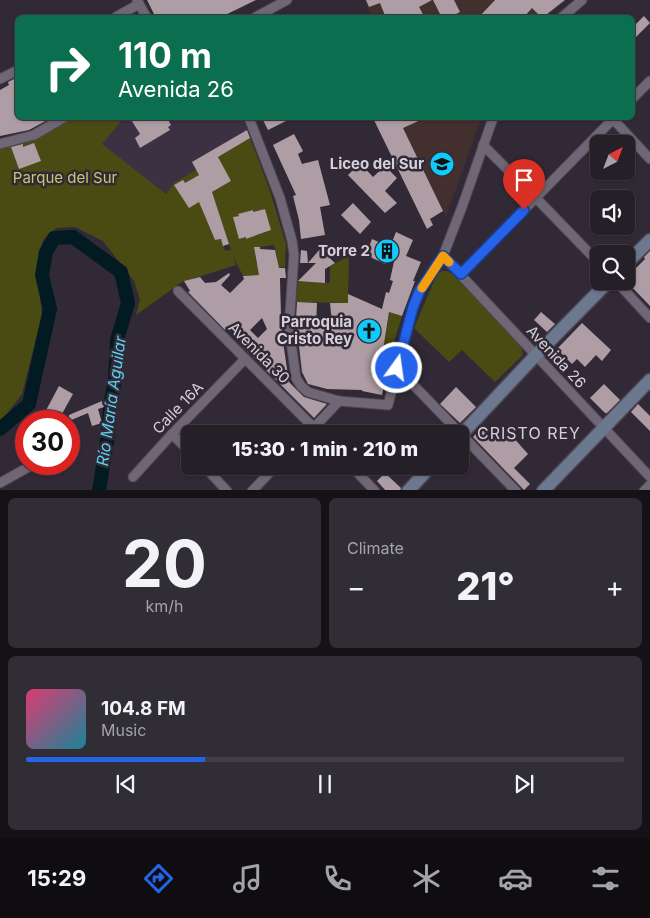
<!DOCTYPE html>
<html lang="en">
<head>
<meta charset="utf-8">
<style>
  :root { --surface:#252028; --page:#312d34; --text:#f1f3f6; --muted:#a3a3a8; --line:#423e45; --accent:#2563eb }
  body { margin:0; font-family:Inter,sans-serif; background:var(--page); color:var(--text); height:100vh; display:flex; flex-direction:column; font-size:19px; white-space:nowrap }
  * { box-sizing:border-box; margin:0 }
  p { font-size:16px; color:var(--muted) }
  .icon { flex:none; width:28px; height:28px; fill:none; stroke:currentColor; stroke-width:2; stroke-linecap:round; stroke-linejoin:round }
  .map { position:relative; height:490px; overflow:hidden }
  .panel { display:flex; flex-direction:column; gap:8px; padding:8px; background:#141216; flex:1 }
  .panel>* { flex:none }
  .hud { position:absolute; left:15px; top:15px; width:620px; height:105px; border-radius:8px; box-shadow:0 1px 4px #0004,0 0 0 1px var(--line); background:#0b6e4f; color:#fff; overflow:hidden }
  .needle { width:32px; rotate:42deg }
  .fabs { position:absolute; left:590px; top:135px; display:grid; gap:10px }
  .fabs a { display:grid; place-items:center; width:45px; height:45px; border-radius:8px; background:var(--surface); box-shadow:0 1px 4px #0004,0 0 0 1px var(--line); font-size:25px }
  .speed { position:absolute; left:15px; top:410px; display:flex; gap:10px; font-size:25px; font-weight:700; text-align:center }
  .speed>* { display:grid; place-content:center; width:65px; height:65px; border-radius:50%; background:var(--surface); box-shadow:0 1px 4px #0004,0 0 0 1px var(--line); line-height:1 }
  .speed .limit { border:8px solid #d22; background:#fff; color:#111 }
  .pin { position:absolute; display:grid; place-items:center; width:42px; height:42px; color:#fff; margin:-51px -21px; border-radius:50% 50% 50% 0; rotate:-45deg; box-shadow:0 0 5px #0007 }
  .pin .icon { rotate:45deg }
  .me { position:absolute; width:55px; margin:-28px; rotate:14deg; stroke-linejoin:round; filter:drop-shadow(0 0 4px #0008) }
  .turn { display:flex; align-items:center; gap:18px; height:105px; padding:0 20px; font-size:22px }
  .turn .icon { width:65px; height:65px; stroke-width:2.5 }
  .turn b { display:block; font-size:35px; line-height:42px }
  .big { font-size:38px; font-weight:800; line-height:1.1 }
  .panel .card { flex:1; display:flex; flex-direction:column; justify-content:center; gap:8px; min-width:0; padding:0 18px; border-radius:8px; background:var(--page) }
  .panel .dial { align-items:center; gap:0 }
  .dial b { font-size:65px; line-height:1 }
  .song { display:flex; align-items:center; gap:15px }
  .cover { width:60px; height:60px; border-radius:8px; background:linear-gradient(135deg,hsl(340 70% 55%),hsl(190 70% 35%)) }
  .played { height:5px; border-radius:2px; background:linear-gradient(90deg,var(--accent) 30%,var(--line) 30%) }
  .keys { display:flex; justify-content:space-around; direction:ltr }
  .heat { display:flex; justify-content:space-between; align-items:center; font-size:28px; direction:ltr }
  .panel .tiles { flex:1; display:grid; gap:8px; grid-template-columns:1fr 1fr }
  .card:last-child { grid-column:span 2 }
  .trip { position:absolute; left:181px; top:425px; width:288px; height:50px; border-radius:8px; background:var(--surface); box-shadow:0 1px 4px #0004,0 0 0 1px var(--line); font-weight:800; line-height:50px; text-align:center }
  .dock { display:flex; height:80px; justify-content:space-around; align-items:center; background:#0f0d10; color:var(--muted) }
  .dock .icon { width:35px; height:35px }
  .dock .current { color:var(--accent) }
  .dock b { font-size:22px; color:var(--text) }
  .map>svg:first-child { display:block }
  .built { fill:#3b3142 }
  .education { fill:#432f2d }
  .green { fill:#4a4b13; fill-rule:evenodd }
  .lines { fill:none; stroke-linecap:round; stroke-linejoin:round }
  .river { stroke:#021a21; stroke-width:14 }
  .building { fill:#ae9da4; fill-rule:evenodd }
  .street-casing { stroke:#4e4752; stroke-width:11 }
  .secondary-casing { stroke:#4e4752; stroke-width:15 }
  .street { stroke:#6f6775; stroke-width:9 }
  .secondary { stroke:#6b7890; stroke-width:12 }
  .route-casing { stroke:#184099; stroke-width:12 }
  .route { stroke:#2563eb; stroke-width:9 }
  .slow { stroke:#f59e0b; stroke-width:9 }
  .labels { text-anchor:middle; stroke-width:5; stroke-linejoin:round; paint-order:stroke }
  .poi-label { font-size:15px; font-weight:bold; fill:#d6d1d9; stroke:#312a36; text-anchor:end }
  .park-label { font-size:15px; fill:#c4c76e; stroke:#312a36 }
  .street-label { font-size:15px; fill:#d6d1d9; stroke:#312a36 }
  .water-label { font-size:16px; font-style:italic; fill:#5cd0f1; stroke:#312a36 }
  .neighbourhood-label { font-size:16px; letter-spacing:1px; fill:#d6d1d9; stroke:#312a36 }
</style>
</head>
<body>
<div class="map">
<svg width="650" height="491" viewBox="0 0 650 491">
  <rect width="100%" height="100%" fill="#312a36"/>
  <polygon class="built" points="124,118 242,118 250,138 174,183 166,194 101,144"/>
  <g class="education">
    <polygon points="365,0 523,0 542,17 372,17"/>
    <polygon points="398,118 481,118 446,217 443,211"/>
  </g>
  <g class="green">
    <path d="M 71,118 L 124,118 L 102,144 L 166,194 L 174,183 L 250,138 L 270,191 L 286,244 L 285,267 L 271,268 L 261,275 L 243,276 L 233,256 L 236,265 L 182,282 L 136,315 L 140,299 L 134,281 L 103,241 L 75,227 L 56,228 L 43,240 L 37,273 L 42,315 L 22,394 L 2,420 L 0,421 L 0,148 L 35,139 ZM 220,163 L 231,181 L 199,200 L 188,181 ZM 213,196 L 231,250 L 230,250 L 225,251 L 221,239 L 215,240 L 201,207 ZM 265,209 L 271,230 L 247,239 L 246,237 L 240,239 L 234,217 L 239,216 L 238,214 L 252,210 L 253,212 ZM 274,245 L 277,257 L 267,264 L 257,265 L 254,248 Z"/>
    <polygon points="349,256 348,303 296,302 298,281 330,283 330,266"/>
    <polygon points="442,271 447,271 451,273 521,344 523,355 495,382 462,350 449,362 414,328 437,274"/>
    <polygon points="389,312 402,316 391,352 375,349 385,340"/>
  </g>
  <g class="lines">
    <polyline class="river" points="0,429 29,404 50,309 42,275 46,252 54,238 73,237 121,272 128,303 117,340 115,380 110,406 108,435 99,491"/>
  </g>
  <g class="building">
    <polygon points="147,0 256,0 219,18 156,18"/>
    <polygon points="366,0 432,0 419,7 425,18 386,18 380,3 369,7"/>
    <polygon points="433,0 454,0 460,12 448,18 442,18"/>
    <polygon points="495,0 565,0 542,18 532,8 523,18 478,18"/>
    <polygon points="644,16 650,23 632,41 632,28"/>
    <polygon points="18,77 18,118 51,118 29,130 0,136 0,90 9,85 8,82"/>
    <polygon points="130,118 167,118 171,125 168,127 170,130 140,148 135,138 140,134"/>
    <polygon points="262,118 292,118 268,130"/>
    <polygon points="373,118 425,118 403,128 443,211 430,219 433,225 427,229"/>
    <polygon points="247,130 250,138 218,157 231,181 212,192 229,244 223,246 221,239 215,240 199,202 189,208 174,185 183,180 185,183 199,175 192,162"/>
    <polygon points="294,134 303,151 298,154 302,164 318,160 330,205 320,207 325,235 301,239 299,220 293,196 296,195 273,145"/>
    <polygon points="34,143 41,161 19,169 11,147 23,144 23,147"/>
    <polygon points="360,163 373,177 385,166 397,178 385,191 397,203 385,213 348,175"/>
    <polygon points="353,203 371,222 360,234 341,215"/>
    <polygon points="265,209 271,230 246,239 246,237 239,239 233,217 239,216 238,214 253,210 253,212"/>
    <polygon points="396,232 413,240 406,256 421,262 413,281 415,281 402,316 389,312 383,350 391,352 382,395 362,391 362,390 327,389 308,384 302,372 296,320 297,302 317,303 316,324 332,323 330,303 348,303 348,294 382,309 386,292 389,293 393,281 390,280 395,257 388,255 385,264 366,255 372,239 390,247"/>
    <path d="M 254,247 L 260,247 L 260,249 L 275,250 L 279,268 L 285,268 L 286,278 L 280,278 L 280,280 L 281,315 L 282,314 L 282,335 L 289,382 L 304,397 L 327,404 L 314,418 L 240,344 L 243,341 L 228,327 L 225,330 L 189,293 L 188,292 L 190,291 L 184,281 L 200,277 L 205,283 L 216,282 L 229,273 L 230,275 L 221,285 L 230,293 L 244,279 L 243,276 L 259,275 ZM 262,318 L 267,329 L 258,338 L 250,330 Z"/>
    <polygon points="320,249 335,263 325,269 325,283 298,281 316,263 300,263 301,250 307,251 308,263"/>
    <polygon points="650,251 650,306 626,281 626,272 632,270 633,271 645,259 644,257"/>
    <polygon points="541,312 555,324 547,332 534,320"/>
    <polygon points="582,323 611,350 602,361 596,355 585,367 577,359 572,364 557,349"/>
    <polygon points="604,384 620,400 607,413 605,413 590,398"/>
    <polygon points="59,386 73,394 58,421 56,421 44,414"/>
    <polygon points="456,387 476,407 460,423 440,404"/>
    <polygon points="102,401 104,407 98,409 102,423 92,426 88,413 69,421 69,415"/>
    <polygon points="638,404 650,416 650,431 631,412"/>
    <polygon points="69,425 77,442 69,445"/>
    <polygon points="481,428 493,440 502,431 512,436 528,454 514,468 530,484 524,490 473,437"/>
    <polygon points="385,473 401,488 400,491 386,491 377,481"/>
  </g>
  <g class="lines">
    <defs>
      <g id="street">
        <polyline points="137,0 147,18"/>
        <polyline points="114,18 139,4"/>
        <polyline points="254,18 287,0"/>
        <polyline points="561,18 582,0"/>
        <polyline points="0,79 18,70"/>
        <polyline points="632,99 650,81"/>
        <polyline points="249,118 280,198 292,241 294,255 289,327 296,378 301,386 308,392 339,401"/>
        <polyline points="612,118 650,159"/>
        <polyline points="0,144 34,135 63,118"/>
        <polyline points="483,145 536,198 599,263"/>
        <polyline points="443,256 650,477"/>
        <polyline points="461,274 614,118"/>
        <polyline points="616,281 650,318"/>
        <polyline points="178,291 320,434"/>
        <polyline points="397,368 516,491"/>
        <polyline points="172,434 190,452"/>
        <polyline points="308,434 339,401 388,405 413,307 420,290 443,256 462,207 493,118"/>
        <polyline points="204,466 227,491"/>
        <polyline points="351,466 375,491"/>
        <polyline points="133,477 172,434 245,359"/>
        <polyline points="0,483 34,464"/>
        <polyline points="252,491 276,466"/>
        <polyline points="644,491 650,485"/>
      </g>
      <g id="secondary">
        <polyline points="626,264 650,240"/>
        <polyline points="460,436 536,355 609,281"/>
        <polyline points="408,491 431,466"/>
        <polyline points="543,491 650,380"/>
      </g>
    </defs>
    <use href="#street" class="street-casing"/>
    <use href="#secondary" class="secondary-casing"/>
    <use href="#street" class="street"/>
    <use href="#secondary" class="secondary"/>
  </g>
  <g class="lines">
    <defs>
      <polyline id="route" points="397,368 413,307 420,290 443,256 461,274 524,210"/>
    </defs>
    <use href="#route" class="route-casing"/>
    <use href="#route" class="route"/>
    <polyline class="slow" points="422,288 443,256 449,262"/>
  </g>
  <defs>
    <symbol id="school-disc" viewBox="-11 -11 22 22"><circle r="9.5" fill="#10cafa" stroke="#312a36"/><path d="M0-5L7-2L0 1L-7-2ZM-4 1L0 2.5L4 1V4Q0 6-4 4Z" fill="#111"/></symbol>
    <symbol id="building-disc" viewBox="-11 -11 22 22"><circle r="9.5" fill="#10cafa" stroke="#312a36"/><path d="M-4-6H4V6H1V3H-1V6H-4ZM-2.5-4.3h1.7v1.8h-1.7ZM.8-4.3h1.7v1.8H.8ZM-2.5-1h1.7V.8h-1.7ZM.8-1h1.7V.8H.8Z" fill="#111"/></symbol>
    <symbol id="church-disc" viewBox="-11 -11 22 22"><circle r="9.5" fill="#10cafa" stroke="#312a36"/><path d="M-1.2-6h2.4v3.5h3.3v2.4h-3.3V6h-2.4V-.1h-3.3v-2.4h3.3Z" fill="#111"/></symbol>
  </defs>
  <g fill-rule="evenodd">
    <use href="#school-disc" x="428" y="150" width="28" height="28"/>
    <use href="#building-disc" x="373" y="237" width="28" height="28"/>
    <use href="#church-disc" x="355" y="317" width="28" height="28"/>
  </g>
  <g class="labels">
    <g class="poi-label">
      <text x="424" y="169">Liceo del Sur</text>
      <text x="370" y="256">Torre 2</text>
      <text x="352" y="327">Parroquia<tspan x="352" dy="17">Cristo Rey</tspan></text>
    </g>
    <g class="park-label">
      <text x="65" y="183">Parque del Sur</text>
    </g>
    <g class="street-label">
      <text transform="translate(259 353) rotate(45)" y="5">Avenida 30</text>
      <text transform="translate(556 357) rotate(47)" y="5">Avenida 26</text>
      <text transform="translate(178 408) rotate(-46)" y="5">Calle 16A</text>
    </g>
    <g class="water-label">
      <text transform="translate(111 401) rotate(-82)" y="6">Río María Aguilar</text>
    </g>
    <g class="neighbourhood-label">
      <text x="529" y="439">CRISTO REY</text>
    </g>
  </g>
</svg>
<div class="fabs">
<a><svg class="needle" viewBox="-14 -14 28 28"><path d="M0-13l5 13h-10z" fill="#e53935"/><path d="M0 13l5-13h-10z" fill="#a3a3a8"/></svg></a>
<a><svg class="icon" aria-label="sound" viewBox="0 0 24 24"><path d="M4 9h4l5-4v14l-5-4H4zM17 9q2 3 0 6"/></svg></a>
<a><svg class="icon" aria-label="search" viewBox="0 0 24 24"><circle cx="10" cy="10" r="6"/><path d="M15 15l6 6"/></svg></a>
</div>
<div class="speed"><div class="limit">30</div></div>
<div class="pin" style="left:524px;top:210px;background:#d93025"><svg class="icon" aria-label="arrive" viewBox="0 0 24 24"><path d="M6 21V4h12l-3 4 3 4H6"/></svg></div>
<svg class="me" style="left:397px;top:368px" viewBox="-20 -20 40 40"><circle r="17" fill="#2563eb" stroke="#fff" stroke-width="3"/><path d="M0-11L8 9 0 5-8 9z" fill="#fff"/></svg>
<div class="trip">15:30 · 1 min · 210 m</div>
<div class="hud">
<div class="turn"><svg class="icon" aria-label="right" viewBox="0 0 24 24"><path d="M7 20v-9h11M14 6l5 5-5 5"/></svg><div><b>110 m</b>Avenida 26</div></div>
</div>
</div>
<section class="panel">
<div class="tiles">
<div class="card dial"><b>20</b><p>km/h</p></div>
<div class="card"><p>Climate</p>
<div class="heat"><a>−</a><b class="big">21°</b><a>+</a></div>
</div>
<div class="card">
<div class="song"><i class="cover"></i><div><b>104.8 FM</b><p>Music</p></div></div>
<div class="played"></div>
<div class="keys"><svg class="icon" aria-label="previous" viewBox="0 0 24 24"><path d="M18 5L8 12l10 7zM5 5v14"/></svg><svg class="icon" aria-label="pause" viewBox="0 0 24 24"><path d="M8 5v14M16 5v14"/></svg><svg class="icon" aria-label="next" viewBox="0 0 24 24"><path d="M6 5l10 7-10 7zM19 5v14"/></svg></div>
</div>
</div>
</section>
<nav class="dock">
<b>15:29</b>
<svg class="icon current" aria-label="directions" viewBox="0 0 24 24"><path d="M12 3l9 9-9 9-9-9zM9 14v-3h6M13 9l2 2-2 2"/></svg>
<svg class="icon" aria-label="music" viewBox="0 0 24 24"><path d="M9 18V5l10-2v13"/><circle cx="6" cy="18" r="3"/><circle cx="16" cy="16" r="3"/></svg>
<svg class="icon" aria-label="phone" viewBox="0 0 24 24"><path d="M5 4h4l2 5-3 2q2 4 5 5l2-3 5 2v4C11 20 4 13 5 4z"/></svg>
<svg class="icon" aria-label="climate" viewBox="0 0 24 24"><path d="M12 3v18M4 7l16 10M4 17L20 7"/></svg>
<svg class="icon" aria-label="car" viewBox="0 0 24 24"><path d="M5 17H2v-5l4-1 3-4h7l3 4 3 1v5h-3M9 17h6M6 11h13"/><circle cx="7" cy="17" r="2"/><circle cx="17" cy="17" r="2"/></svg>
<svg class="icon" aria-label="filters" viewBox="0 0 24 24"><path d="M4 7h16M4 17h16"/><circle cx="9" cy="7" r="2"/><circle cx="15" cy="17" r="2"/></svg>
</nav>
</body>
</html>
